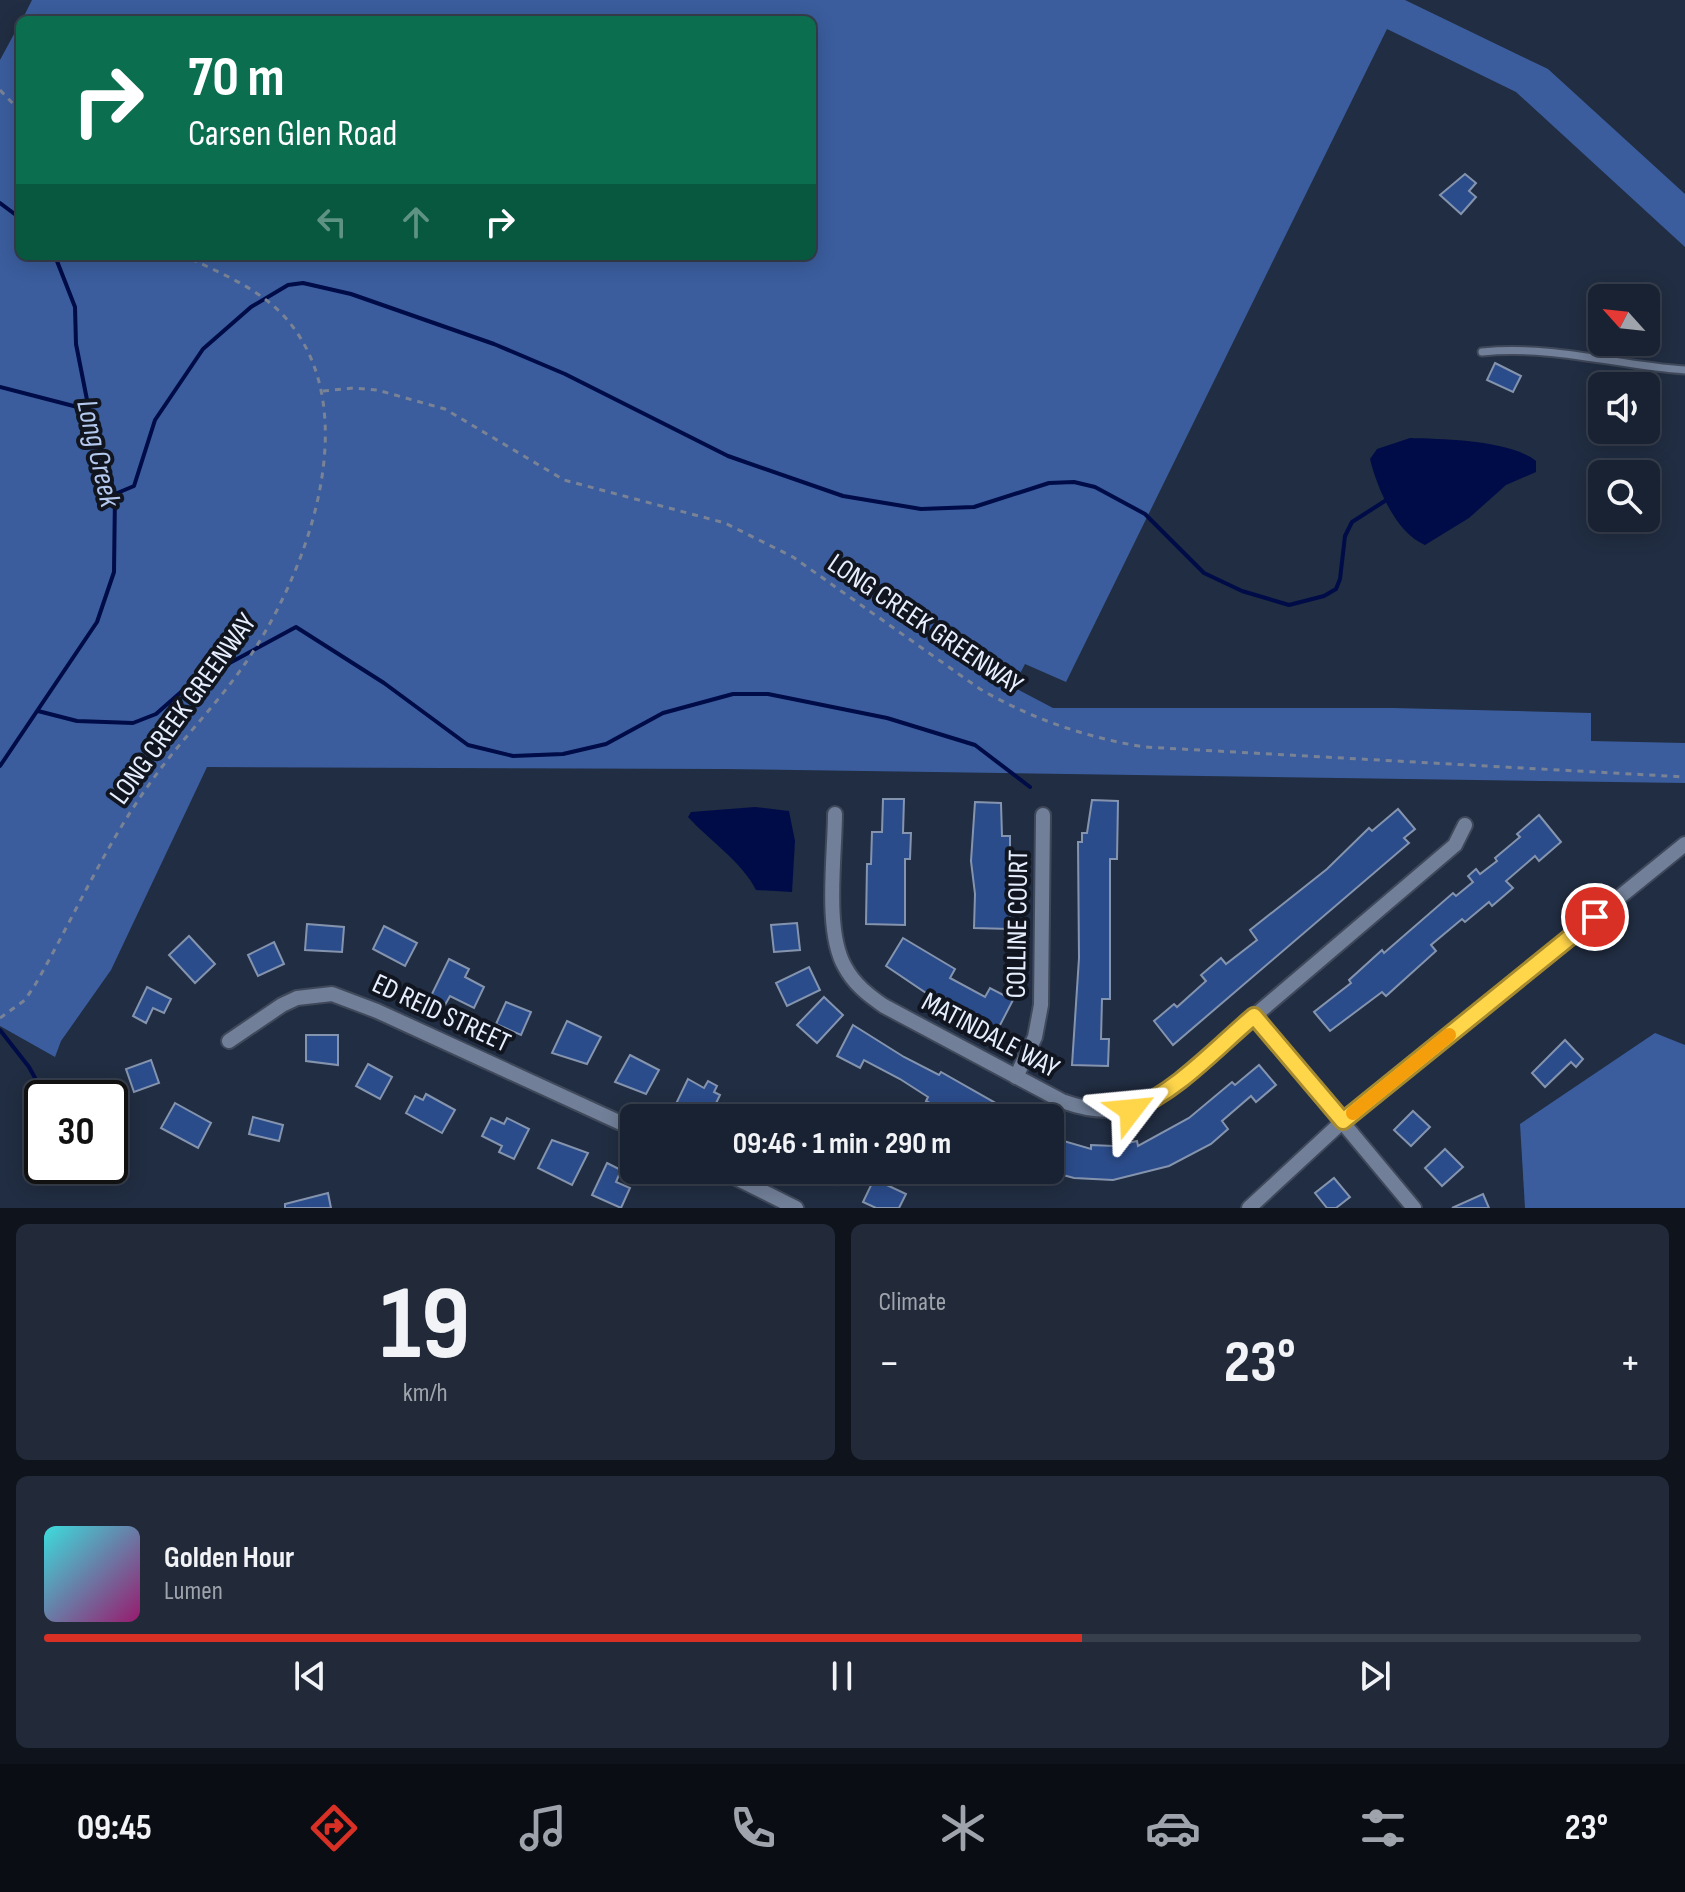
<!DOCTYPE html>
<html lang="en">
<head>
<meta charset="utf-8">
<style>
  :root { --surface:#192232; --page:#222a3a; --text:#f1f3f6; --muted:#9fa4ac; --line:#373f4d; --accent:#d93025 }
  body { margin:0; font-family:"Sofia Sans Condensed",sans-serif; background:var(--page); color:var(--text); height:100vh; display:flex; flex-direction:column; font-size:30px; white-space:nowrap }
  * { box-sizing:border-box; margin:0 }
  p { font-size:26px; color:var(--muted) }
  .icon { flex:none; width:44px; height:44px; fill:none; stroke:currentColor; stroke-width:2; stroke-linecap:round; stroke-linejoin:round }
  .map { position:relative; height:1208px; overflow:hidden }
  .panel { display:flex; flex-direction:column; gap:16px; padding:16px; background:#0e131c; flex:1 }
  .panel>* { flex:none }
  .top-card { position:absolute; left:16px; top:16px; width:800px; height:244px; border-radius:12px; box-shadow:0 4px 20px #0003,0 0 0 2px var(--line); background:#0b6e4f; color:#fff; overflow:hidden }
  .needle { width:52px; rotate:297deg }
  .tools { position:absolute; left:1588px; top:284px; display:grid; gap:16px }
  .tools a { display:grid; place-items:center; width:72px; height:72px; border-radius:12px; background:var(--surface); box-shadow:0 4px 20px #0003,0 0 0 2px var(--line); font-size:40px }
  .speed { position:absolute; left:24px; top:1080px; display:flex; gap:16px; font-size:40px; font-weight:700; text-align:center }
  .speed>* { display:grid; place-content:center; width:104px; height:104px; border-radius:50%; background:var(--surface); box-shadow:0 4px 20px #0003,0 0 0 2px var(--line); line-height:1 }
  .speed .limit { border:4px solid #111; border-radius:12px; background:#fff; color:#111 }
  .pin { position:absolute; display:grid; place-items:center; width:68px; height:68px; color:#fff; margin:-34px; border:4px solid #fff; border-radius:50%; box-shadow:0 2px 8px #0007 }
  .me { position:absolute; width:88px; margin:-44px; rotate:61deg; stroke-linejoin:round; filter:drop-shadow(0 0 6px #0008) }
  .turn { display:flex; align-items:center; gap:28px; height:168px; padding:0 40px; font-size:36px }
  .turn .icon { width:104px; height:104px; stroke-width:2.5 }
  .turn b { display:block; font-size:56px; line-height:68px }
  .lanes { display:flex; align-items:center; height:76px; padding:0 40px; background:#0003; justify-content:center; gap:40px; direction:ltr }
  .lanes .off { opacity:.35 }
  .big { font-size:60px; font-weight:700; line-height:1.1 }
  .panel .widget { flex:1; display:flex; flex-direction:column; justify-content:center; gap:12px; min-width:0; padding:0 28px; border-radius:12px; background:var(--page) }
  .panel .dial { align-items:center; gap:0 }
  .dial b { font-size:104px; line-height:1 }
  .song { display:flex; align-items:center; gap:24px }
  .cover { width:96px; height:96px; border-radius:12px; background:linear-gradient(135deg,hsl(180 70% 55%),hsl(320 70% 35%)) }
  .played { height:8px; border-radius:4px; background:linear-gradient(90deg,var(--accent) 65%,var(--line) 65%) }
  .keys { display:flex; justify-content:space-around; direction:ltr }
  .heat { display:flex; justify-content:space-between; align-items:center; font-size:44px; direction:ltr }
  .panel .tiles { flex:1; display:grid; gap:16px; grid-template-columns:1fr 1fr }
  .widget:last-child { grid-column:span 2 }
  .trip { position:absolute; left:620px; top:1104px; width:444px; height:80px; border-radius:12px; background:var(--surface); box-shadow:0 4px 20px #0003,0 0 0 2px var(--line); font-weight:700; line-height:80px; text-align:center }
  .tab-bar { display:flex; height:128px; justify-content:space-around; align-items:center; background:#0a0e14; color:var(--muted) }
  .tab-bar .icon { width:56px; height:56px }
  .tab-bar .selected { color:var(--accent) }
  .tab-bar b { font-size:36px; color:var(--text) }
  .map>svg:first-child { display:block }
  .forest { fill:#3b5d9d }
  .water { fill:#000c48 }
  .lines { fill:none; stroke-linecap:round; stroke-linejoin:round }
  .stream { stroke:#000c48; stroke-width:4 }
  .building { fill:#2b4c8b; stroke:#8594ae; stroke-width:2 }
  .service-casing { stroke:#3f495b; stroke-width:11 }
  .minor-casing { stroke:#3f495b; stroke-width:18 }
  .path { stroke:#798395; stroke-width:3; stroke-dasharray:6 6; stroke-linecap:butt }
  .service { stroke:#717f98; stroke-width:7 }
  .minor { stroke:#717f98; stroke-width:14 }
  .route-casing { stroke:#a68a30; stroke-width:20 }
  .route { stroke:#ffd54a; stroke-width:14 }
  .slow { stroke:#f59e0b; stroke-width:14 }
  .labels { text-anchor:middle; stroke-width:8; stroke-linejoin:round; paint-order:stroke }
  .street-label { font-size:28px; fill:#e7effe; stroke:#10151f }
  .water-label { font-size:30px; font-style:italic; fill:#b4c8ed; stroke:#10151f }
</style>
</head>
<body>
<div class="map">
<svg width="1685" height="1208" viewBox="0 0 1685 1208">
  <rect width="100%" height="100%" fill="#212d42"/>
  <g class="forest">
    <polygon points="32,0 1405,0 1548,69 1685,194 1685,247 1516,92 1387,29 1066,682 1025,664 1013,687 1053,708 1393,708 1591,713 1591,741 1685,743 1685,783 722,769 207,767 111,970 61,1041 55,1057 0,1026 0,60 20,23 20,256 812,256 812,20 22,20"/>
    <polygon points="1655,1033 1685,1045 1685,1208 1525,1208 1520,1124"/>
  </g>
  <g class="water">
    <path d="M 1410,438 C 1443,439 1510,440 1536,461 L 1536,472 L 1506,485 L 1469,518 L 1425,545 C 1396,533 1377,488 1370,459 L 1377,449 Z"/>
    <path d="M 755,807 L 789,811 L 795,841 L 792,892 L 756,890 C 743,863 709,840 688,817 L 691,812 Z"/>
  </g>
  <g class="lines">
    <g class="stream">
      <polyline points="0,203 20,218"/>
      <polyline points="0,387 89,410"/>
      <polyline points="115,494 134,486 155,420 203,349 251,307 288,285 303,283 351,294 494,344 565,374 728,456 843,496 921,509 974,507 1049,483 1074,482 1095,487 1145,514 1204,573 1242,591 1289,605 1324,596 1336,589 1340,579 1345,536 1352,522 1388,499"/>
      <polyline points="38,711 77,721 133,723 156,714 189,685 296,627 384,683 468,745 513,756 563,754 606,744 663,713 733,694 768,694 887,718 975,745 1030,787"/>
      <polyline points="0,766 97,622 114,572 115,494 89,410 76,344 75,307 55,256"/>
      <polyline points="0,1030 29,1067 46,1098"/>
    </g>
  </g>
  <g class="building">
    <polygon points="1465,174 1476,183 1469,191 1476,197 1461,214 1440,195"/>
    <polygon points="1495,363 1521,376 1513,392 1487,380"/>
    <polygon points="883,799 904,799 903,833 911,833 910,859 905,859 905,925 866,924 867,864 871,864 872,832 882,832"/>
    <polygon points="1092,800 1118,801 1117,859 1110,859 1110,999 1102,999 1101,1039 1109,1039 1108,1066 1072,1065 1079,958 1078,842 1082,842 1082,833 1087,833"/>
    <polygon points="975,802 1001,803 1002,836 1010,836 1010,929 974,928 975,894 971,861"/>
    <polygon points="1398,809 1415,829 1404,838 1409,843 1173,1045 1154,1021 1174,1004 1177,1007 1206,981 1201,975 1221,958 1226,964 1257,940 1250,930 1327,869 1369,828 1372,831"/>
    <polygon points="1539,815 1561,842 1539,861 1535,856 1506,881 1513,888 1492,906 1489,902 1465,922 1462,919 1431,945 1436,951 1386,996 1382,992 1330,1031 1314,1012 1351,983 1349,980 1382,950 1384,953 1453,893 1456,896 1473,882 1468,876 1476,869 1480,874 1497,861 1495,858 1520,837 1517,834"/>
    <polygon points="797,923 800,950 774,952 771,925"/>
    <polygon points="307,924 344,927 342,952 305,950"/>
    <polygon points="384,926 417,943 405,966 373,949"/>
    <polygon points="189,936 215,964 195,983 169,955"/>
    <polygon points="903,938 955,969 950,978 985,997 990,988 1013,1000 998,1029 944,1005 886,966"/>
    <polygon points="274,942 284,964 258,976 248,955"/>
    <polygon points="449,959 469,969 465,977 484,987 474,1008 450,996 445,1005 430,998"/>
    <polygon points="809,967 820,990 787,1006 776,983"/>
    <polygon points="147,987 171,999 164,1013 153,1008 146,1023 133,1016"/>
    <polygon points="824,997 843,1015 817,1043 797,1025"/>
    <polygon points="506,1002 531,1012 521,1035 496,1024"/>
    <polygon points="567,1021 601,1037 587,1064 552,1053"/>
    <polygon points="853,1025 904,1057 939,1075 941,1072 1022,1118 971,1118 951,1107 948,1113 926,1101 928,1097 900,1079 864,1060 860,1068 837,1056"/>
    <polygon points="306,1035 338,1035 338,1065 306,1061"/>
    <polygon points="1565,1040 1583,1059 1576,1067 1571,1062 1545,1087 1532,1073"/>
    <polygon points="630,1055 659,1070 646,1094 615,1082"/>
    <polygon points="151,1060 159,1083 134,1092 126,1069"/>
    <polygon points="368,1064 392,1077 380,1099 356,1086"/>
    <polygon points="1259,1065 1276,1085 1256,1102 1251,1096 1222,1121 1228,1129 1211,1144 1169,1166 1113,1180 1074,1178 1048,1171 1050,1137 1091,1149 1091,1145 1114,1146 1137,1141 1138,1146 1189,1118 1232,1082 1235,1085"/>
    <polygon points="688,1079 704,1088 708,1081 717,1086 714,1092 720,1095 709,1118 690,1113 688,1118 673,1110"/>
    <polygon points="426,1094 455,1110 442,1133 406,1113 415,1096 423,1100"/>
    <polygon points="175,1103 211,1123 198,1148 161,1128"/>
    <polygon points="1413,1111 1430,1127 1411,1146 1394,1130"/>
    <polygon points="253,1117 283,1125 279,1141 249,1134"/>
    <polygon points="491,1118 504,1124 507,1118 529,1129 514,1159 499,1152 502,1146 482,1136"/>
    <polygon points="552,1140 588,1153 572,1185 538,1168"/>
    <polygon points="1445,1149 1463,1167 1442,1186 1425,1168"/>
    <polygon points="607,1163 621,1170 616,1182 630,1188 621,1208 592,1195"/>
    <polygon points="806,1170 844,1170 837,1185"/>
    <polygon points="1334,1178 1350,1197 1336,1208 1327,1208 1315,1193"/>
    <polygon points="874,1179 906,1194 899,1208 876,1208 863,1202"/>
    <polygon points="328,1193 331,1208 285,1208 285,1204"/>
    <polygon points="1483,1194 1489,1208 1452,1208"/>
  </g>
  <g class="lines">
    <defs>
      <path id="service" d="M 1482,352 C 1554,345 1615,365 1685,370"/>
      <g id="minor">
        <path d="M 835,814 C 835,855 824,931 845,967 C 854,984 868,995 884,1006 L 1062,1101 C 1103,1116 1135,1113 1171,1087 L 1455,845 L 1465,825"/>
        <polyline points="1254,1016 1414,1208"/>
        <polyline points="229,1041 282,1005 297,998 332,994 377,1011 634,1129"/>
        <polyline points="1016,1077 1035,1037 1041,1005 1043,815"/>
        <polyline points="720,1170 796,1208"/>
        <polyline points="1249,1208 1343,1121 1685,844"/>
      </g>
    </defs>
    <use href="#service" class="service-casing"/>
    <use href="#minor" class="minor-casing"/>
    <g class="path">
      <polyline points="0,90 20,111"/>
      <path d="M 323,391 L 354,388 L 377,390 L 445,409 L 564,480 L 725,523 L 793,557 L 980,689 C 1032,719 1085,737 1144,747 L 1685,777"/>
      <path d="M 0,1018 L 25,1000 L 35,985 C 73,919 103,849 148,786 C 177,744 213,709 242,668 C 306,578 370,409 283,315 C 256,287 220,273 185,256"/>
    </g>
    <use href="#service" class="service"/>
    <use href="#minor" class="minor"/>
  </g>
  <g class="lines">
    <defs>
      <path id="route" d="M 1131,1110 C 1178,1091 1216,1048 1254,1016 L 1343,1121 L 1595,917"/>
    </defs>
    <use href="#route" class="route-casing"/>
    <use href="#route" class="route"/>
    <polyline class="slow" points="1353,1113 1449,1035"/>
  </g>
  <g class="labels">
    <g class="street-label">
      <text transform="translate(926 623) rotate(34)" y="10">LONG CREEK GREENWAY</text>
      <text transform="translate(182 708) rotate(-54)" y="10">LONG CREEK GREENWAY</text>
      <text transform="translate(1016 924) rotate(-89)" y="10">COLLINE COURT</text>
      <text transform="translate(442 1012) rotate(25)" y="10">ED REID STREET</text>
      <text transform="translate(991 1034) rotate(28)" y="10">MATINDALE WAY</text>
    </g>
    <g class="water-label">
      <text transform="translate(99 453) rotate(77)" y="10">Long Creek</text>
    </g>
  </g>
</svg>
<div class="tools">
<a><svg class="needle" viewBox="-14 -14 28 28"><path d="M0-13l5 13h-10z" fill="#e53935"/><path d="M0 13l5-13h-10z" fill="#9fa4ac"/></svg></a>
<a><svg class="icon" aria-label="sound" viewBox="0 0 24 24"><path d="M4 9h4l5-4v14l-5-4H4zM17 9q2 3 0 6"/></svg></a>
<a><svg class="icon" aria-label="search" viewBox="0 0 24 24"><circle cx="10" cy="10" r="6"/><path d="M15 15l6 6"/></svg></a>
</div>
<div class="speed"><div class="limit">30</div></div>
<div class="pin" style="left:1595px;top:917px;background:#d93025"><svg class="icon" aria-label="arrive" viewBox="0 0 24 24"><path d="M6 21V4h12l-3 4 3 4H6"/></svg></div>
<svg class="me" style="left:1131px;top:1110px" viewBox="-20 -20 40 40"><path d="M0-17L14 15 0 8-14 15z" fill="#ffd54a" stroke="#fff" stroke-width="4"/></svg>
<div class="trip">09:46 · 1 min · 290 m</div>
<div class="top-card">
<div class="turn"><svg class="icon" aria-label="right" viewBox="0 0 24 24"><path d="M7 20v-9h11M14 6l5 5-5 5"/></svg><div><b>70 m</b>Carsen Glen Road</div></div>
<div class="lanes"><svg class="icon off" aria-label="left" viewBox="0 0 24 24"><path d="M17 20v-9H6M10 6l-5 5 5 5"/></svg><svg class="icon off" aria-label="ahead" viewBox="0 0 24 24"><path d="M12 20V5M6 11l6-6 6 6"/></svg><svg class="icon" aria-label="right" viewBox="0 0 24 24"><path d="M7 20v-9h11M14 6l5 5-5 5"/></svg></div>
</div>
</div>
<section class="panel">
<div class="tiles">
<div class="widget dial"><b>19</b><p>km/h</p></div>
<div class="widget"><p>Climate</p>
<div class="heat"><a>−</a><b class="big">23°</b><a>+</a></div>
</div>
<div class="widget">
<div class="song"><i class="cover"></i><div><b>Golden Hour</b><p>Lumen</p></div></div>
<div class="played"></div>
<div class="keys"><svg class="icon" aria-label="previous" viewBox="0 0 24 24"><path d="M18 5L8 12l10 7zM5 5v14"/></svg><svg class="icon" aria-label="pause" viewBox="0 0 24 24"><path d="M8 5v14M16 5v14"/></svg><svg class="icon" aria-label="next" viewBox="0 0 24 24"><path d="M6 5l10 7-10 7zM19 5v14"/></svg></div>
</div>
</div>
</section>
<nav class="tab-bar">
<b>09:45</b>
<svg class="icon selected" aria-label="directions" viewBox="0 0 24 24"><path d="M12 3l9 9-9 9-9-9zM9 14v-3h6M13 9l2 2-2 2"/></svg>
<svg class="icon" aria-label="music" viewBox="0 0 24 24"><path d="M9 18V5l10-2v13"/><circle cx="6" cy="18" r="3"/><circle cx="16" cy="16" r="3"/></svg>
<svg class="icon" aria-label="phone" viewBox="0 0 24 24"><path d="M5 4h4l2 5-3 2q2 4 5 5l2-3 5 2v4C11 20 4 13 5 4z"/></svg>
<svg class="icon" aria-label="climate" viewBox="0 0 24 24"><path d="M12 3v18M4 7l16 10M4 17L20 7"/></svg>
<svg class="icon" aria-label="car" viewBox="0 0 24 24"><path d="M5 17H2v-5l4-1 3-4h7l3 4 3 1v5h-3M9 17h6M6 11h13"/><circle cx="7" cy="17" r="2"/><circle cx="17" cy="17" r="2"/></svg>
<svg class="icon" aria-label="filters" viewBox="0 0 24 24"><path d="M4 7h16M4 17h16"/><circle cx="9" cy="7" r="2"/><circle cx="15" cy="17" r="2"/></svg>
<b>23°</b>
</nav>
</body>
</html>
